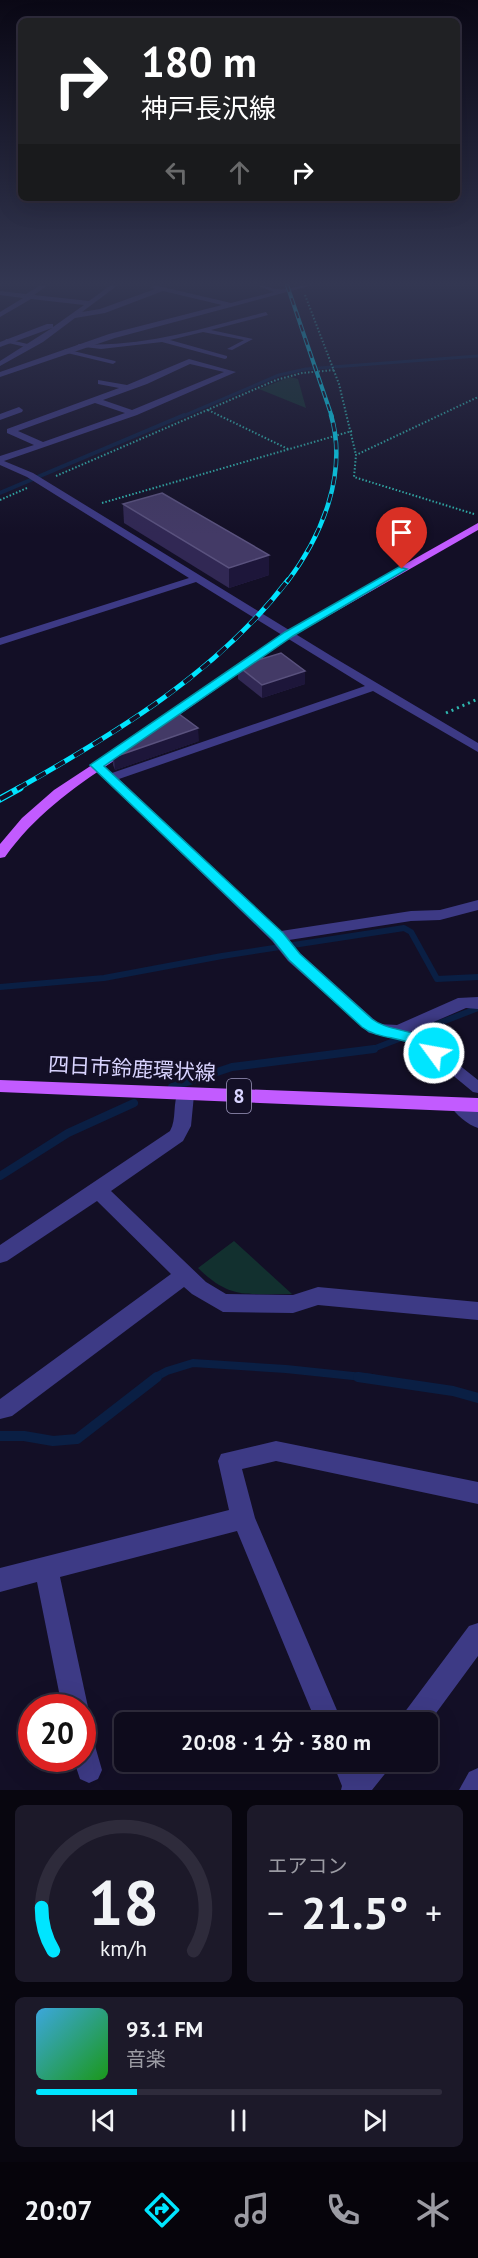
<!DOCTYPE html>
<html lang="ja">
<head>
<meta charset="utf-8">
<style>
  :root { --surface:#0e0b1c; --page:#1c1929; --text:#f1f3f6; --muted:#9b9ba3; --line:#2e2b3b; --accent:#00e5ff }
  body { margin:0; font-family:"PT Sans","Noto Sans JP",sans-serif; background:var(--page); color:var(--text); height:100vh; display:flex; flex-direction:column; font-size:22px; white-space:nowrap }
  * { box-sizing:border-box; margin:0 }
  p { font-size:20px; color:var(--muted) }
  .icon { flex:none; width:33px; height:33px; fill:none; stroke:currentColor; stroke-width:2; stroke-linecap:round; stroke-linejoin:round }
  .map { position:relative; height:1790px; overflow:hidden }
  .drawer { display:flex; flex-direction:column; gap:15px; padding:15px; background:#08060f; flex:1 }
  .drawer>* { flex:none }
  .guide { position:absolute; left:18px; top:18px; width:442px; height:183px; border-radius:9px; box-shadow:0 6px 24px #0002,0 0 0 2px var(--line); background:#202124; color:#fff; overflow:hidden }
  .speed { position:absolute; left:18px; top:1694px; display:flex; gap:12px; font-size:30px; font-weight:700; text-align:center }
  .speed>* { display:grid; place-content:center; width:78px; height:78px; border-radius:50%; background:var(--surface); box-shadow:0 6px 24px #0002,0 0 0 2px var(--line); line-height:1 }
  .speed .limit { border:9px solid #d22; background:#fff; color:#111 }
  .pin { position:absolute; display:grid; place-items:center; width:51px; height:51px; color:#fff; margin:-62px -26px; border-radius:50% 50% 50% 0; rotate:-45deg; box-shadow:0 0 6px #0007 }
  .pin .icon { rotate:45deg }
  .me { position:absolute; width:66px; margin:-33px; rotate:302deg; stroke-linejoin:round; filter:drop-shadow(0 0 4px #0008) }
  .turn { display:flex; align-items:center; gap:21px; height:126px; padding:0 24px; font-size:27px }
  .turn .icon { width:78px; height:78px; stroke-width:2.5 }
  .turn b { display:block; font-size:42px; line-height:51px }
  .lanes { display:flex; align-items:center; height:57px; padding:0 24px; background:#0003; justify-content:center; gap:30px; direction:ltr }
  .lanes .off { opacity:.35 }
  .big { font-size:45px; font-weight:600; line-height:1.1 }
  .drawer .card { flex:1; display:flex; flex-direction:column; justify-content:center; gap:9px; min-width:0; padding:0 21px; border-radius:9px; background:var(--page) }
  .drawer .dial { align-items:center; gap:0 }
  .dial svg { height:156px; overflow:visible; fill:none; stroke:var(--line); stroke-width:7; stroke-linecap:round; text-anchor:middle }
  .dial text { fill:var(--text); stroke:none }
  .song { display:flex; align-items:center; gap:18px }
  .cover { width:72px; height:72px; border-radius:9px; background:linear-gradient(135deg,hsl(200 70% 55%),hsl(120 70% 35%)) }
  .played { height:6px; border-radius:3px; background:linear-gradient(90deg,var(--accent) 25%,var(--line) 25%) }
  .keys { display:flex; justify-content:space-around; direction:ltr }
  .heat { display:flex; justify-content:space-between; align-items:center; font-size:33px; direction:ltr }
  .drawer .tiles { flex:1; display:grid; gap:15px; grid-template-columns:1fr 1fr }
  .card:last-child { grid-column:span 2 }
  .trip { position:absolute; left:114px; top:1712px; width:324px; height:60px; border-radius:9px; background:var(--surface); box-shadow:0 6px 24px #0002,0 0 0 2px var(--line); font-weight:600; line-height:60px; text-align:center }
  .tab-bar { display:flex; height:96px; justify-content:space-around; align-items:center; background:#06040b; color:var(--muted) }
  .tab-bar .icon { width:42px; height:42px }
  .tab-bar .selected { color:var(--accent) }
  .tab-bar b { font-size:27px; color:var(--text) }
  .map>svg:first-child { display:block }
  .green { fill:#12302f }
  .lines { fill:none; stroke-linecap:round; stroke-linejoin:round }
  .stream-far4 { stroke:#0a1f44; stroke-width:3 }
  .stream-far3 { stroke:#0a1f44; stroke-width:4 }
  .stream-far2 { stroke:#0a1f44; stroke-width:6 }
  .stream-far1 { stroke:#0a1f44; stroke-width:8 }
  .stream { stroke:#0a1f44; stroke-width:10 }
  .path-far1 { stroke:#2fb8b0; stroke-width:2; stroke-dasharray:1.5 2; stroke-linecap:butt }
  .path { stroke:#2fb8b0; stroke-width:3; stroke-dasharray:2 4; stroke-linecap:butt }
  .service { fill:#3d3a85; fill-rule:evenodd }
  .minor { fill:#3d3a85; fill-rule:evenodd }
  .primary { fill:#c25bff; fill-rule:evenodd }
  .rail-far3-casing { stroke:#00e5ff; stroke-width:4 }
  .rail-far2-casing { stroke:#00e5ff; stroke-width:4.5 }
  .rail-far1-casing { stroke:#00e5ff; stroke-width:5 }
  .rail-casing { stroke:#00e5ff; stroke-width:7 }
  .rail-far3 { stroke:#130f26; stroke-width:2; stroke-dasharray:7; stroke-linecap:butt }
  .rail-far2 { stroke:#130f26; stroke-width:3; stroke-dasharray:9; stroke-linecap:butt }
  .rail-far1 { stroke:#130f26; stroke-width:4; stroke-dasharray:11; stroke-linecap:butt }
  .rail { stroke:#130f26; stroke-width:4.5; stroke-dasharray:14; stroke-linecap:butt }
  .wall { fill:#312854 }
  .shaded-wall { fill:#1d163a }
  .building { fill:#433a66; stroke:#5a527e; stroke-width:1.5 }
  .route { fill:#00e5ff; stroke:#0095a6; stroke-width:1.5 }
  .labels { text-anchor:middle; stroke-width:6; stroke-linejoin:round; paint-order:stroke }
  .shield { fill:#130f26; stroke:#9e99be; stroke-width:1.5 }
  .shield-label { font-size:20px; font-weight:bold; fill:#d9d4ff }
  .street-label { font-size:21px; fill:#d9d4ff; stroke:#130f26 }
</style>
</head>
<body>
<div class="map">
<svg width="478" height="1790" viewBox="0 0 478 1790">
  <rect width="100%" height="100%" fill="#130f26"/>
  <g class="green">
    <polygon points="290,377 298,379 306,408 259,389"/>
    <path d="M 234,1241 L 292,1294 C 247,1293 232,1301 198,1268 Z"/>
  </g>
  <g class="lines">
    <polyline class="stream-far4" points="181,417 279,375 306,369 478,356"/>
    <polyline class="stream-far3" points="0,493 184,415"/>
    <g class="stream-far2">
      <polyline points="0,987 104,978 222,956 404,928 411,932 437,979 478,977"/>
      <polyline points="364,1050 373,1049 478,1008"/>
    </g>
    <g class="stream-far1">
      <polyline points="172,1087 232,1067 374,1049"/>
      <polyline points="0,1176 68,1133 134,1103"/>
      <polyline points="154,1378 167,1371 193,1363 286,1369 372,1378"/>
    </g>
    <g class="stream">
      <polyline points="358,1377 453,1391 478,1398"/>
      <polyline points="0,1436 24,1436 53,1441 77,1439 157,1377"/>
    </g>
    <g class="path-far1">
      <polyline points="305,295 339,384 356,455"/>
      <polyline points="208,410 288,449"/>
      <polyline points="56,476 276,380 302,373 334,370"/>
      <polyline points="0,500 27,488"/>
      <polyline points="102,503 352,431"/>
      <polyline points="474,514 354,477 356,455 478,397"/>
    </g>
    <polyline class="path" points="446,713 478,699"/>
    <g class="service">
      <path d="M 266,312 L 268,315 L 211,330 L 253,339 L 232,350 L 227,349 L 244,340 L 203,332 L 170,340 L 227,356 L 227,358 L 225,359 L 162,342 L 101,349 L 76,346 L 79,344 C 143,348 204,328 266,312 Z"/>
      <polygon points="6,339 32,345 33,346 30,348 4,342"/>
      <polygon points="65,349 115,361 116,362 113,364 63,352"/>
      <polygon points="391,1026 425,1038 478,1080 478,1093 473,1092 415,1044 386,1034 384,1031 386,1028"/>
    </g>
    <g class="minor">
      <path d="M 41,285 L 48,285 L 34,295 L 89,301 L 111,285 L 118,285 L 82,312 L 100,309 L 155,289 L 151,287 L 154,285 L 231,303 L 274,292 L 256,285 C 266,285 276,291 285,289 C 295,288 303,284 313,285 L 115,338 L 0,377 L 0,372 L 109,334 L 222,305 L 163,291 L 105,313 L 75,318 L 43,342 L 0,366 L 0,361 L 52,328 L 0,347 L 0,342 L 47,324 L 53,324 L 53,327 L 84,305 L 31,299 L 0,317 L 0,312 L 23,298 L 0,295 L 0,291 L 26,294 Z"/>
      <path d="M 189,359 L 236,372 L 137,415 L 4,461 L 33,473 L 333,657 L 478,743 L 478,752 L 373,691 L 119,779 L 281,931 L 411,911 L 440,910 L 478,900 L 478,910 L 440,920 L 411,921 L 289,940 L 300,953 L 379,1024 L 397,1025 L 458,998 L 478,997 L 478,1009 L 466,1008 L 399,1037 L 369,1033 L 288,961 L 272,941 L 98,773 L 105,769 L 112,773 L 365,686 L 196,582 L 0,645 L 0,638 L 189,578 L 27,477 L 0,465 L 0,456 L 34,445 L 7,433 L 7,429 L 119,388 L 98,384 L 98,380 L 127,385 ZM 190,364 L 224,372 L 132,410 L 103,400 L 147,384 ZM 95,403 L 125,413 L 43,442 L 18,431 Z"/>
      <polygon points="19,407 23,410 22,412 0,420 0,414"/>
      <path d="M 185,1089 L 191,1090 L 194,1095 L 191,1126 L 183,1141 L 111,1191 L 206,1282 L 226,1294 L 293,1295 L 318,1287 L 478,1302 L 478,1320 L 318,1305 L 293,1313 L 223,1312 L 192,1294 L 184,1287 L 12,1416 L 0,1419 L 0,1399 L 171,1274 L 97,1201 L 7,1261 L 0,1263 L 0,1245 L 170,1131 C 177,1119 172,1103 179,1090 Z"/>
      <path d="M 459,1098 L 465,1100 L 478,1111 L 478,1128 C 468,1125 455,1114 450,1105 L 453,1100 Z"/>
      <polygon points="276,1441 478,1482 478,1504 276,1461 242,1469 255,1518 342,1722 316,1722 237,1531 60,1577 88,1707 82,1717 82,1707 62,1707 37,1582 0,1592 0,1568 229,1510 218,1461 221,1454"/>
      <polygon points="478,1623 478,1656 428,1724 428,1722 400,1722 404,1713 469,1626"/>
      <polygon points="82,1728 91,1732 102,1770 98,1779 89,1783 80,1779 73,1758 82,1758"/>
      <polygon points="332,1761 358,1761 359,1763 361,1761 392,1761 388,1770 372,1790 341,1790 342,1786"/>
      <polygon points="478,1768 478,1790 459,1790 469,1772"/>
    </g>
    <g class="primary">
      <polygon points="478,523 478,530 293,636 163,726 155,726 153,723 285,632"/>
      <path d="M 130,740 L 135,741 L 136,744 L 135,747 C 86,779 39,809 5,857 L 0,858 L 0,844 L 22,818 L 54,790 Z"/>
      <polygon points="0,1080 478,1098 478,1112 0,1092"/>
    </g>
    <defs>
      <polyline id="rail-far3" points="287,285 332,417"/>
      <path id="rail-far2" d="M 287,582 C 322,536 348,473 331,415"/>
      <path id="rail-far1" d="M 17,789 C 116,733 218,672 288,580"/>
      <polyline id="rail" points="0,799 20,788"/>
    </defs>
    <use href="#rail-far3" class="rail-far3-casing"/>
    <use href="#rail-far2" class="rail-far2-casing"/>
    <use href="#rail-far1" class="rail-far1-casing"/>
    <use href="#rail" class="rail-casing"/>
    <use href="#rail-far3" class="rail-far3"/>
    <use href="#rail-far2" class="rail-far2"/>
    <use href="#rail-far1" class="rail-far1"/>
    <use href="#rail" class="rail"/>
  </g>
  <g class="wall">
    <polygon points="123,504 269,575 229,588 124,523"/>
    <polygon points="238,666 305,684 262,698 238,679"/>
    <polygon points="199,741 115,770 113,765 112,753"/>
  </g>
  <g class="shaded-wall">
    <polygon points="269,555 269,575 229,588 229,568"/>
    <polygon points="305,671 305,684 262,698 262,685"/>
    <polygon points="198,728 199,741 115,770 114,757"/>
  </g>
  <g class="building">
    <polygon points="162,493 269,555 229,568 123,504"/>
    <polygon points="281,653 305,671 262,685 238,666"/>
    <polygon points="175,711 198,728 114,757 112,753"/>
  </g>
  <linearGradient id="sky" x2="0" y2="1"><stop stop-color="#0a0815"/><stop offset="0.53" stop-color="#333752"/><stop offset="1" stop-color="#333752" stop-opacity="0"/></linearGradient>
  <rect width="478" height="535" fill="url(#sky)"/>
  <path class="route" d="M 399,567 L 407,569 L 293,636 L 104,766 L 283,933 L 300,954 L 372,1019 C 391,1034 425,1027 442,1053 L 440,1057 L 434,1058 C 426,1056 422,1050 415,1045 C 398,1036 377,1039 362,1027 L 289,960 L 273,940 L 90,765 L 285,632 Z"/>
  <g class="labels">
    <rect class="shield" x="227" y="1079" width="24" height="34" rx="4.5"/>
    <g class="shield-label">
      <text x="239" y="1103">8</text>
    </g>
    <g class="street-label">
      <text transform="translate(132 1069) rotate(3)" y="7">四日市鈴鹿環状線</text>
    </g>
  </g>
</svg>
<div class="speed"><div class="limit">20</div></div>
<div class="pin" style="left:402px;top:569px;background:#d93025"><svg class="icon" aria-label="arrive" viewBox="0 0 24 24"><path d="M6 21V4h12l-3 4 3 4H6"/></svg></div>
<svg class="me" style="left:434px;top:1053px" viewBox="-20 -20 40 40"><circle r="17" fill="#00e5ff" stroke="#fff" stroke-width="3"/><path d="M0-11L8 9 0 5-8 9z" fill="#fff"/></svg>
<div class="trip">20:08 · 1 分 · 380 m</div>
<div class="guide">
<div class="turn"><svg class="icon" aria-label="right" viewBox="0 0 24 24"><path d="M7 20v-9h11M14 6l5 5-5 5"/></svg><div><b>180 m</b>神戸長沢線</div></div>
<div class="lanes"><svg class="icon off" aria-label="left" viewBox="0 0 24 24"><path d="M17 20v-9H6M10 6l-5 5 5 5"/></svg><svg class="icon off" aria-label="ahead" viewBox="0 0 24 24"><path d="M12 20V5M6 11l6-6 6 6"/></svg><svg class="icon" aria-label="right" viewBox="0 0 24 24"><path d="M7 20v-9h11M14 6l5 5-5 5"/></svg></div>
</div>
</div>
<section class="drawer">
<div class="tiles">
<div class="card dial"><svg viewBox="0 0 100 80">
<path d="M14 69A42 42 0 1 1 86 69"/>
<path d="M14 69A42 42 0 0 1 8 47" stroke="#00e5ff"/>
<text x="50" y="56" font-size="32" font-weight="700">18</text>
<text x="50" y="72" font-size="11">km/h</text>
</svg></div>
<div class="card"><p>エアコン</p>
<div class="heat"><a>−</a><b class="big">21.5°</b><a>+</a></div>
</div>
<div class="card">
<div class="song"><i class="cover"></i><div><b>93.1 FM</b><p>音楽</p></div></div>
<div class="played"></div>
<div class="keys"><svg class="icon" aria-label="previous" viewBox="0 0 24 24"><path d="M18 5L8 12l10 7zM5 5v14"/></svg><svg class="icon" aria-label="pause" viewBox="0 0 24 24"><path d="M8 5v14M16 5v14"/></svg><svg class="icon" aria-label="next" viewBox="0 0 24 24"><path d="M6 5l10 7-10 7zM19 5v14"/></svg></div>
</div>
</div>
</section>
<nav class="tab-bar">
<b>20:07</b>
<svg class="icon selected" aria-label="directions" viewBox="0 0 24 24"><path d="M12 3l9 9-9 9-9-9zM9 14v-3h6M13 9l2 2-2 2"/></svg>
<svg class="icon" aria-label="music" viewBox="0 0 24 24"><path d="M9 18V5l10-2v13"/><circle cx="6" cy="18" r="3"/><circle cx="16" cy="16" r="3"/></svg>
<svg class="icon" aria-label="phone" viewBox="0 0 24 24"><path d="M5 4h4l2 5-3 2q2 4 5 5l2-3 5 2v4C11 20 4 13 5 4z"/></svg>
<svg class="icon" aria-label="climate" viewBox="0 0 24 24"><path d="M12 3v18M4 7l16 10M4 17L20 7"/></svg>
</nav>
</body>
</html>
